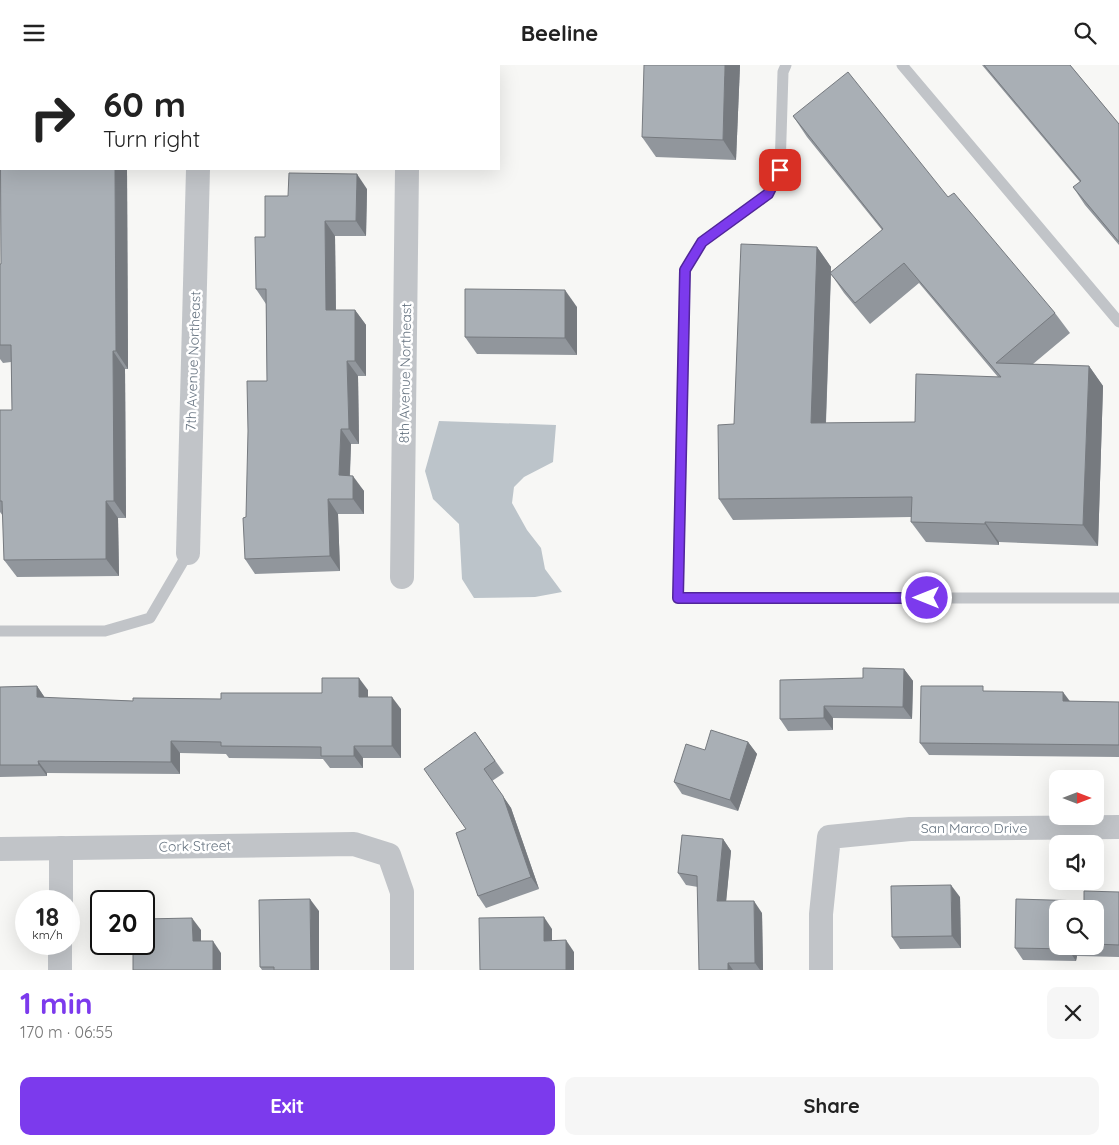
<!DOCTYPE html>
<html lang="en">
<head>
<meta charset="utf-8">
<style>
  body { margin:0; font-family:Quicksand,sans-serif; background:#f6f6f6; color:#222; height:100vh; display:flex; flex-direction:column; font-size:19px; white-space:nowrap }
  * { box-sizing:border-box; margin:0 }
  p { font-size:16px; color:#767676 }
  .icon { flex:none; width:28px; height:28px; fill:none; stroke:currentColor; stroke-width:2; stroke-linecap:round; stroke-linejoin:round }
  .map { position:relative; height:905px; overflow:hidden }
  .drawer { display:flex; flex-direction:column; background:#fff; flex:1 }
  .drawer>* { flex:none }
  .hud { position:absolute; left:0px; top:0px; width:500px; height:105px; box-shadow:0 5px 20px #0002; background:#fff; color:#222; overflow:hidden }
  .needle { width:32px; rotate:90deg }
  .tools { position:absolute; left:1049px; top:705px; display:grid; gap:10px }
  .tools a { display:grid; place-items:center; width:55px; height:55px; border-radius:10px; background:#fff; box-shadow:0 5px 20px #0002; font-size:25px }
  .speed { position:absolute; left:15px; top:825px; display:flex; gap:10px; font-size:25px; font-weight:700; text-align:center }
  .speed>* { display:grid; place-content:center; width:65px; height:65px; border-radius:50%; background:#fff; box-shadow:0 5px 20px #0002; line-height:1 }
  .speed small { font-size:12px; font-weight:400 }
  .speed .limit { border:2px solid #111; border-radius:8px; background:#fff; color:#111 }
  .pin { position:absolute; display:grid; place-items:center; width:42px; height:42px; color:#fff; margin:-21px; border-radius:10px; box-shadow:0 2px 8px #0006 }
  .me { position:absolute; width:55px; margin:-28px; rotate:270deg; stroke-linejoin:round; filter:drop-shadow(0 0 4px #0008) }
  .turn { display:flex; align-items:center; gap:18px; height:105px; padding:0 20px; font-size:22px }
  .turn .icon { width:65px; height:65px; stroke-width:2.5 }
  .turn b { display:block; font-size:35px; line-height:42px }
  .round { display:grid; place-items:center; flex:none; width:52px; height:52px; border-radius:10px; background:#f6f6f6 }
  .head { display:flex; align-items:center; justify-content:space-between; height:85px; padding:0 20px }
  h1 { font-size:30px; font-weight:800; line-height:38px; color:#7c3aed }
  .action { display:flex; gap:10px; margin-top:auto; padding:10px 20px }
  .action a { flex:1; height:58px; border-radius:10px; background:#7c3aed; color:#fff; font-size:20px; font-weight:800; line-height:58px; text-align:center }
  .action a+a { background:#f6f6f6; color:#222 }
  header { display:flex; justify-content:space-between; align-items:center; height:65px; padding:0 20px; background:#fff; font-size:22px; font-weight:800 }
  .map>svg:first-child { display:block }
</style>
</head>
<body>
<header><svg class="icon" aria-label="menu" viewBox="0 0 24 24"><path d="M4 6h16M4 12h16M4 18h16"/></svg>Beeline<svg class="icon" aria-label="search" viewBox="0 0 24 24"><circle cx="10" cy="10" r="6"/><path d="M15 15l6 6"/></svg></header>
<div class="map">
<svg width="1119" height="905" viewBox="0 0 1119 905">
  <rect width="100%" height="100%" fill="#f7f7f5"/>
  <!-- water -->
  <path fill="#bcc4ca" d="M 439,356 L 556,360 L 553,397 L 524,412 L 514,422 L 512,438 L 527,465 L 541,483 L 545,504 L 562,527 L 535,532 L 474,533 L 462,514 L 459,459 L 433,434 L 425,406 Z"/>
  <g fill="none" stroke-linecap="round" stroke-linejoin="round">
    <!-- lane -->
    <g stroke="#c1c4c8" stroke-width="11">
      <path d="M 786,0 L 783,7 L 780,105 L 768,129 L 702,177 L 685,205 L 678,533 L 1119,533"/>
      <path d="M 902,0 L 1119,257"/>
      <path d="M 0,566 L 105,566 L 150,553 L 188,488"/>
    </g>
    <!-- street -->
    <g stroke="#c1c4c8" stroke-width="24">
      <path d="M 201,1 L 201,0"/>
      <path d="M 409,1 L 409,0"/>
      <path d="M 188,488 L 198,104"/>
      <path d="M 402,512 L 407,104"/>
      <path d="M 0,784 L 354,779 L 389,790 L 402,827 L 402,905"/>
      <path d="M 61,836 L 61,783"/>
      <path d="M 60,905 L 60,879"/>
      <path d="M 821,905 L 821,849 L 829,772 L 910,764 L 1119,762"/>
    </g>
  </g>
  <!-- wall -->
  <g fill="#91969c" fill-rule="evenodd">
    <path d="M 0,0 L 131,0 L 131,1 L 1,104 L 127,104 L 128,304 L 125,304 L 126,453 L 118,453 L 119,511 L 17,512 L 4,495 L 3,451 L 0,447 L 0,345 L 12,345 L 11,297 L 3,298 L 0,294 L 0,199 L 1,199 Z"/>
    <path d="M 740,0 L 736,95 L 656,92 L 642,72 Z"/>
    <path d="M 982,0 L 1070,0 L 1119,59 L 1119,180 L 1085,140 L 1073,122 L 1080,117 Z"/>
    <path d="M 793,51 L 948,132 L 1055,248 L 1070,268 L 1033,299 L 1089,301 L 1103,321 L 1098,481 L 999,477 L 999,480 L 926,477 L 911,457 L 911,452 L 733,455 L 719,434 L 734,359 L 817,182 L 831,202 L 831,207 L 882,165 L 807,72 ZM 831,209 L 844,228 L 870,259 L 919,218 L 998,312 L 915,357 L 826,358 Z"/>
    <path d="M 367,124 L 366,171 L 335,171 L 336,245 L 355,245 L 366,260 L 366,311 L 358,311 L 359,379 L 351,379 L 350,411 L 364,426 L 364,449 L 338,449 L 340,506 L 255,509 L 245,494 L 246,452 L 267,316 L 266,239 L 256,224 L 265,172 L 288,131 Z"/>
    <path d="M 577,242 L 577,290 L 477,289 L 465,272 Z"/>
    <path d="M 904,604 L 913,616 L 912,654 L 833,653 L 833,665 L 788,666 L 780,654 L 863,613 Z"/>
    <path d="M 37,621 L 45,633 L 133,636 L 221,634 L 368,625 L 368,632 L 401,644 L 401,693 L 363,693 L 363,703 L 330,703 L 323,694 L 229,693 L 226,689 L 180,688 L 180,709 L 47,708 L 47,711 L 0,712 L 0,622 Z"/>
    <path d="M 986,626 L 1070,636 L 1119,637 L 1119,692 L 929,690 L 920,678 Z"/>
    <path d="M 475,667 L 504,708 L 492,716 L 511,743 L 539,824 L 486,843 L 478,831 L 466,764 Z"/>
    <path d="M 748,677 L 757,689 L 738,746 L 682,729 L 674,717 L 705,685 Z"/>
    <path d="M 723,774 L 731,786 L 726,836 L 762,848 L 763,905 L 699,905 L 698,822 L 686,820 L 678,808 Z"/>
    <path d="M 1119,827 L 1119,892 L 1077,891 L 1076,896 L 1023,895 L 1015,883 L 1084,836 ZM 1095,844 L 1095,881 L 1058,881 Z"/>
    <path d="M 960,832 L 961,883 L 900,884 L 892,872 Z"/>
    <path d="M 319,846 L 319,905 L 262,905 L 260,902 Z"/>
  </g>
  <!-- shaded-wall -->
  <g fill="#767a7f">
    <rect x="118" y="0" width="13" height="1"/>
    <path d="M 725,0 L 740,0 L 736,95 L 723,75 Z"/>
    <path d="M 115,104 L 127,104 L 128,304 L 116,286 Z"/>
    <path d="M 357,109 L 367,124 L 366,171 L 356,156 Z"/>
    <path d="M 325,156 L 335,171 L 336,260 L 326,245 Z"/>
    <path d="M 817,182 L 831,202 L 825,379 L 811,358 Z"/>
    <path d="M 565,225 L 577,242 L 577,290 L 565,273 Z"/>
    <path d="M 355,245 L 366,260 L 366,311 L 355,296 Z"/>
    <path d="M 113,286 L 125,304 L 126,453 L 114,436 Z"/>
    <path d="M 347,296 L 358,311 L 359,379 L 349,364 Z"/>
    <path d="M 1089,301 L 1103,321 L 1098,481 L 1083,460 Z"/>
    <path d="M 341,364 L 351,379 L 349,425 L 339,410 Z"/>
    <path d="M 353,411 L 364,426 L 364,449 L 353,434 Z"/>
    <path d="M 328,434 L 338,449 L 340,506 L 330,491 Z"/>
    <path d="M 106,436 L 118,453 L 119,511 L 106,494 Z"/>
    <path d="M 985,457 L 999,477 L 999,480 L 985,459 Z"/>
    <path d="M 904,604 L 913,616 L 912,654 L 903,642 Z"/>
    <path d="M 359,613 L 368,625 L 368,644 L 359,632 Z"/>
    <path d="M 37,621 L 45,633 L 37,632 Z"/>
    <path d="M 1063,627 L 1072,639 L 1063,636 Z"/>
    <path d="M 392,632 L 401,644 L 401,693 L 392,681 Z"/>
    <path d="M 824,641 L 833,653 L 833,665 L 824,653 Z"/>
    <path d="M 171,676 L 180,688 L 180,709 L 171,697 Z"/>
    <path d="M 748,677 L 757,689 L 738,746 L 730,735 Z"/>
    <path d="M 354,681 L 363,693 L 363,703 L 354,691 Z"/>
    <path d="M 38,696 L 47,708 L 47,711 L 39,700 Z"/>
    <path d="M 503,731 L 511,743 L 539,824 L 531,812 Z"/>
    <path d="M 723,774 L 731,786 L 725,848 L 717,836 Z"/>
    <path d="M 951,820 L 960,832 L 961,883 L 952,871 Z"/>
    <path d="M 310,834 L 319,846 L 319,905 L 311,905 Z"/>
    <path d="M 754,836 L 762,848 L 763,905 L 760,905 L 755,898 Z"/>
    <path d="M 544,852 L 552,864 L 552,888 L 544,876 Z"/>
    <path d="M 192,853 L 201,865 L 201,888 L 193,876 Z"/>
    <path d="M 566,875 L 574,887 L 574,905 L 566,905 Z"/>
    <path d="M 213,876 L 221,888 L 221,905 L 213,905 Z"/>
    <path d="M 1068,881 L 1070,881 L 1077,891 L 1076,896 L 1068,884 Z"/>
    <path d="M 728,898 L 733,905 L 728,905 Z"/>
  </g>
  <!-- building -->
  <g fill="#a9afb5" stroke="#767a7f">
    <path d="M 0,0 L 118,0 L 118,1 L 1,1 L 1,104 L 115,104 L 116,286 L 113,286 L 114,436 L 106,436 L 106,494 L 4,495 L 2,436 L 0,436 L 0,345 L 12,345 L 11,280 L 0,280 L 0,199 L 1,199 Z"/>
    <path d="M 644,0 L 725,0 L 723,75 L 642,72 Z"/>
    <path d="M 984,0 L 1070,0 L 1119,59 L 1119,177 L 1073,122 L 1081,116 Z"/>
    <path d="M 848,7 L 948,132 L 954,128 L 1055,248 L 996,298 L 1089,301 L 1083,460 L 985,457 L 985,459 L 911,457 L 912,432 L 719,434 L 718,360 L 734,359 L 741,179 L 817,182 L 811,358 L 915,357 L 916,309 L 1001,312 L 904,198 L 855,238 L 830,208 L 883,164 L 793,51 Z"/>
    <path d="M 289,108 L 357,109 L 356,156 L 325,156 L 326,245 L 355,245 L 355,296 L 347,296 L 349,364 L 341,364 L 339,410 L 353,411 L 353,434 L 328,434 L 330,491 L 245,494 L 243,453 L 246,452 L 248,366 L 247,316 L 267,316 L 266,224 L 256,224 L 255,172 L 265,172 L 265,131 L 288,131 Z"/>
    <path d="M 465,224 L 565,225 L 565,273 L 465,272 Z"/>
    <path d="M 863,603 L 904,604 L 903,642 L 824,641 L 824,653 L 780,654 L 780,615 L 863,613 Z"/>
    <path d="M 322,613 L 359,613 L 359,632 L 392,632 L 392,681 L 354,681 L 354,691 L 321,691 L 321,682 L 221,681 L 221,677 L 171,676 L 171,697 L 38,696 L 39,700 L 0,700 L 0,622 L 37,621 L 37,632 L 133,636 L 133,633 L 221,634 L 221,628 L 322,628 Z"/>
    <path d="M 921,621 L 983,621 L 983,626 L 1063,627 L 1063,636 L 1119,637 L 1119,680 L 920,678 Z"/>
    <path d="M 711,665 L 748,677 L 730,735 L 674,717 L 686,679 L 705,685 Z"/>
    <path d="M 475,667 L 495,696 L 484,704 L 503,731 L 531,812 L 478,831 L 456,768 L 466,764 L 424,704 Z"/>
    <path d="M 682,770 L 723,774 L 717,836 L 754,836 L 755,898 L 728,898 L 728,905 L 699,905 L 697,811 L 678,808 Z"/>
    <path d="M 951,820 L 952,871 L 892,872 L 891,821 Z"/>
    <path d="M 1084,826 L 1119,827 L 1119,880 L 1095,879 L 1095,844 L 1058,844 L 1058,881 L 1068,881 L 1068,884 L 1015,883 L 1016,834 L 1084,836 Z"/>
    <path d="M 310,834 L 311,905 L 274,905 L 274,902 L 260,902 L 259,835 Z"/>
    <path d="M 544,852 L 544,876 L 566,875 L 566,905 L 480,905 L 479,853 Z"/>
    <path d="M 192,853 L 193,876 L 213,876 L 213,905 L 133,905 L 133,879 L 144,879 L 144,854 Z"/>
  </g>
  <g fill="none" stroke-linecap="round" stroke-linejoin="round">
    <!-- route casing -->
    <g stroke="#51269a" stroke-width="12">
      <path id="route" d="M 780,105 L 768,129 L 702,177 L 685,205 L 678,533 L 927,533"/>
    </g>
    <!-- route -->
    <use href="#route" stroke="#7c3aed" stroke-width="9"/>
  </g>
  <g text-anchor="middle" stroke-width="5" stroke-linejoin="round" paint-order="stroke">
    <!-- street labels -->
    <g font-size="14" fill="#697683" stroke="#fff">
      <text transform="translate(193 296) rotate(-88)" y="5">7th Avenue Northeast</text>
      <text transform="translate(405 308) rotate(-89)" y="5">8th Avenue Northeast</text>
      <text x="974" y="768">San Marco Drive</text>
      <text transform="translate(195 781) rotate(-1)" y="5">Cork Street</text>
    </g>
  </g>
</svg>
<div class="tools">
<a><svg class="needle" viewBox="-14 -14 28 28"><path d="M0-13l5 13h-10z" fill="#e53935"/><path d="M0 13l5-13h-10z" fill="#767676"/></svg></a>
<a><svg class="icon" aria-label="sound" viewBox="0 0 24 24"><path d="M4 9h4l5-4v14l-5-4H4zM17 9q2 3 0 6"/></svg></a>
<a><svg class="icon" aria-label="search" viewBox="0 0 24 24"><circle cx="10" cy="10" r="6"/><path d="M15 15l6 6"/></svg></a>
</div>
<div class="speed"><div>18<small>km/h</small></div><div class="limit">20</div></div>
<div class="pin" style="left:780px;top:105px;background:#d93025"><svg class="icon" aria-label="arrive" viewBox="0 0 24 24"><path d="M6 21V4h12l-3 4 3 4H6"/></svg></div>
<svg class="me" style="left:927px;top:533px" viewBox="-20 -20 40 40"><circle r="17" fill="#7c3aed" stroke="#fff" stroke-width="3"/><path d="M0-11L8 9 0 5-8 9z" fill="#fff"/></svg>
<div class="hud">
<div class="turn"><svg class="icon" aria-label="right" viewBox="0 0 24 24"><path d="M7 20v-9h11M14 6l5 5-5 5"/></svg><div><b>60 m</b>Turn right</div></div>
</div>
</div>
<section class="drawer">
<div class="head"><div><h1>1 min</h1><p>170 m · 06:55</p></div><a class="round"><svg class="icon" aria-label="close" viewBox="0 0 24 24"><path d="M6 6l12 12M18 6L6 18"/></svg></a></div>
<div class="action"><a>Exit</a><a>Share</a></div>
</section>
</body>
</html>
